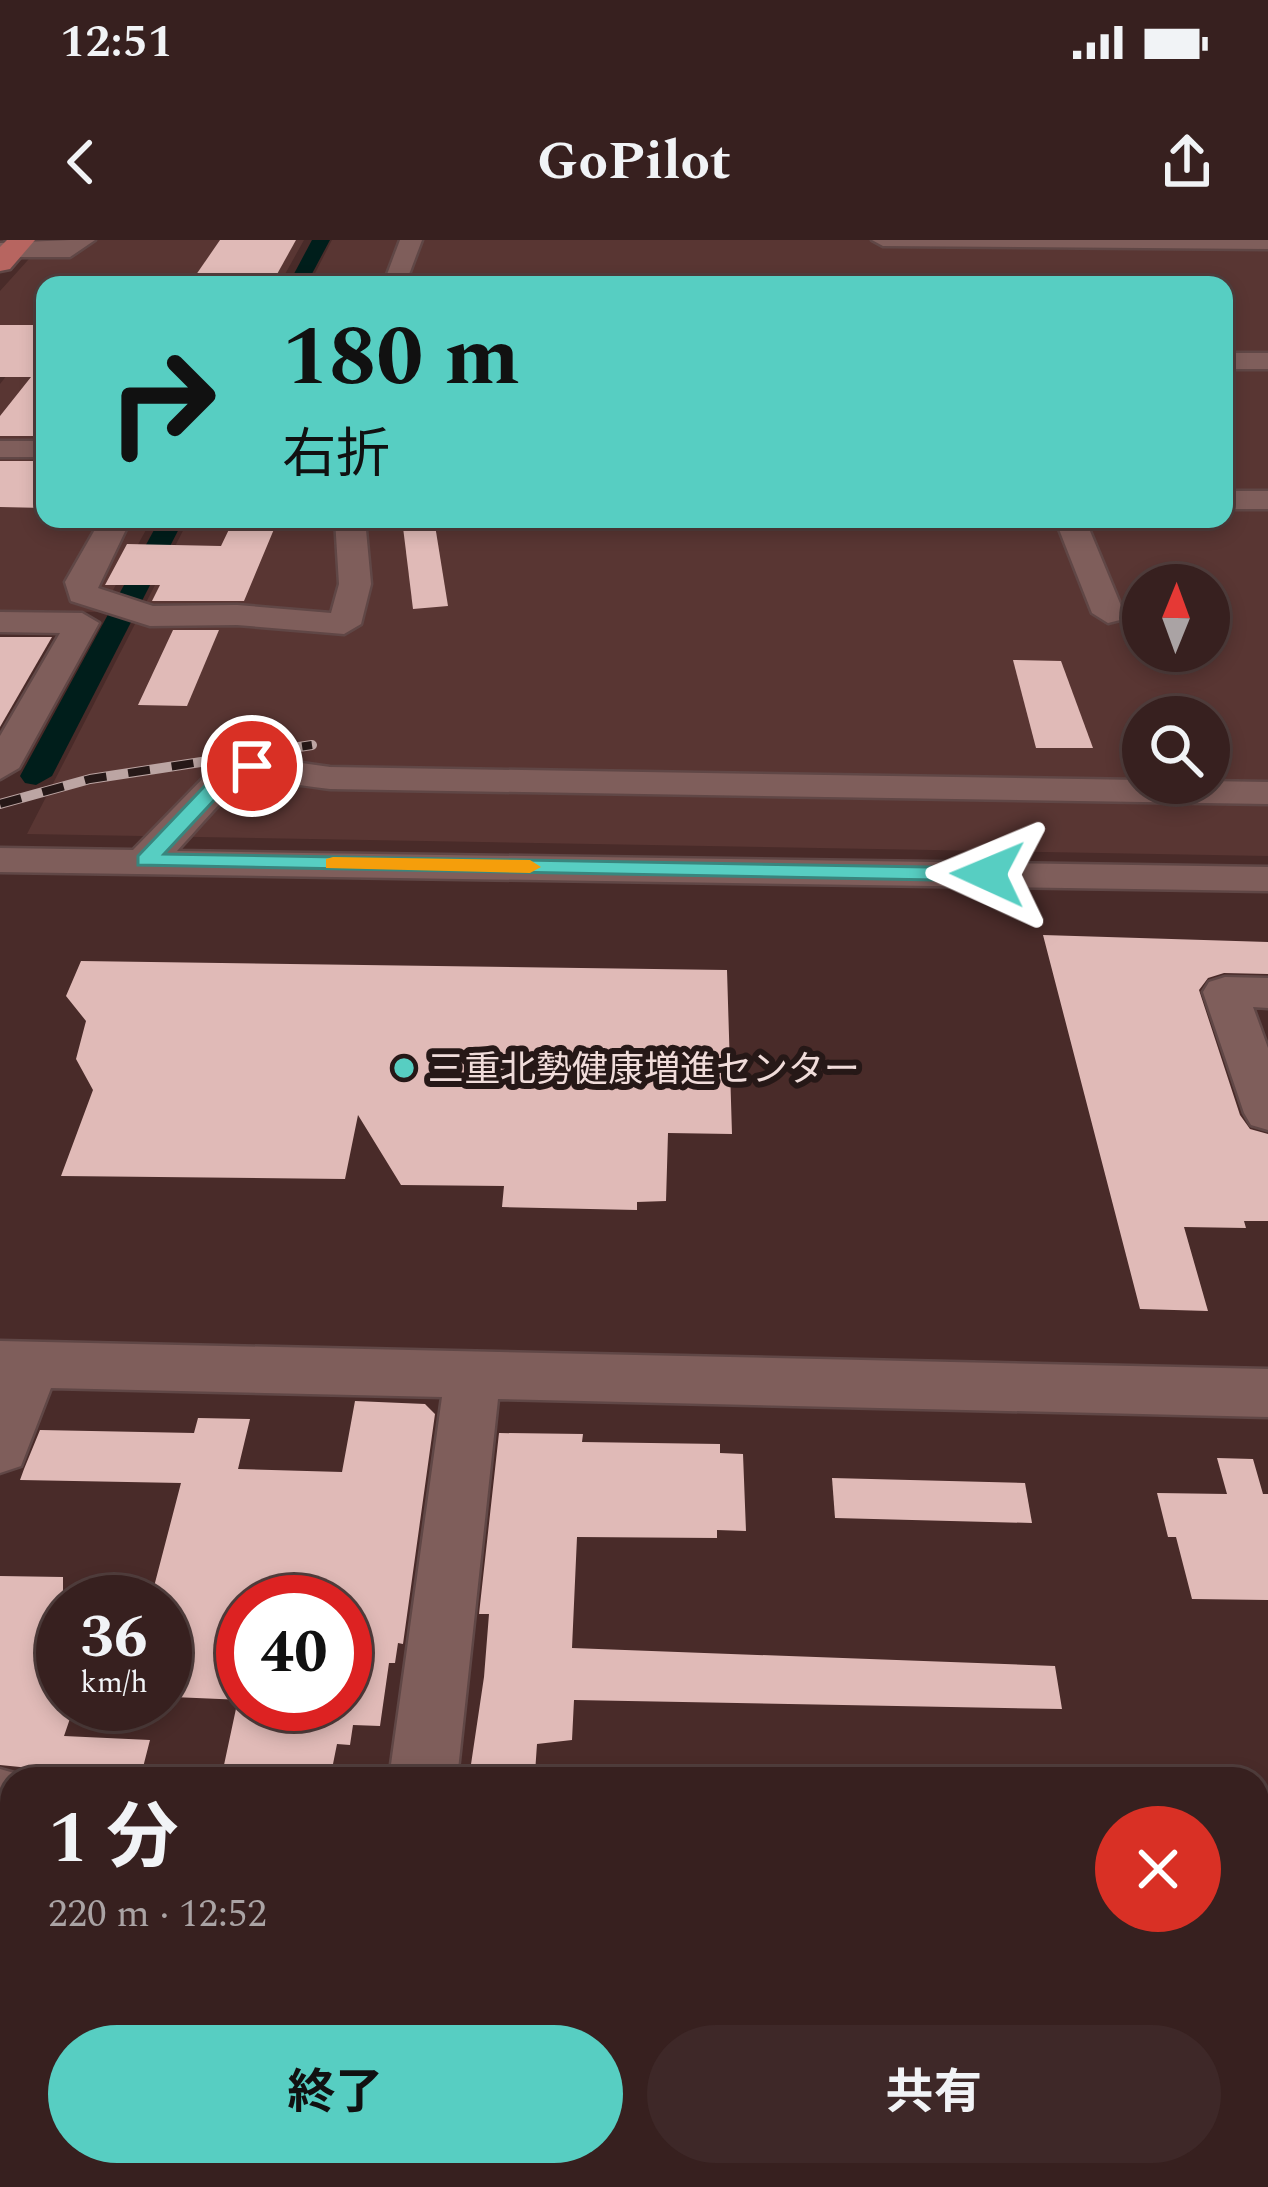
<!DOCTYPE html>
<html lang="ja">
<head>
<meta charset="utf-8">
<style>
  body { margin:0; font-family:Spectral,"Noto Sans JP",serif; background:#3e2828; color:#f1f3f6; height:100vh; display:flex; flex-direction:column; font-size:45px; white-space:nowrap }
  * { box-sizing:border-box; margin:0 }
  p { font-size:39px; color:#aaa3a4 }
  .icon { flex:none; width:66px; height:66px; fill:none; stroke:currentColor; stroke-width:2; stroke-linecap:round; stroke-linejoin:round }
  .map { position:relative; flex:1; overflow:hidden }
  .details { position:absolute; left:0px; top:1527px; width:1269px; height:420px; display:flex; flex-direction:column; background:#37201f; border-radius:36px 36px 0 0; box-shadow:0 6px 18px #0003,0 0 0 3px #513e3d }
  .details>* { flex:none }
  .guide { position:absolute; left:36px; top:36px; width:1197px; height:252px; border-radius:24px; box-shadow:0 6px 18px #0003,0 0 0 3px #513e3d; background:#57cec2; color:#111; overflow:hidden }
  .needle { width:78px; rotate:1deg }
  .tools { position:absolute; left:1122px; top:324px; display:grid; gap:24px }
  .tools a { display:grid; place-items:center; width:108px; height:108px; border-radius:50%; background:#37201f; box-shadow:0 6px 18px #0003,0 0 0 3px #513e3d; font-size:60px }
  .speed { position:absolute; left:36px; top:1335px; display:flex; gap:24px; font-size:60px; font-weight:700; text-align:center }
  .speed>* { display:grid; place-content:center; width:156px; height:156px; border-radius:50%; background:#37201f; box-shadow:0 6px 18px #0003,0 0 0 3px #513e3d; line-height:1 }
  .speed small { font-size:30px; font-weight:400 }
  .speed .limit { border:18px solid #d22; background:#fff; color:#111 }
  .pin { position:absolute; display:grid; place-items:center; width:102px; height:102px; color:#fff; margin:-51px; border:6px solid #fff; border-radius:50%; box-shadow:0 3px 12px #0007 }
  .me { position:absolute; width:132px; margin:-66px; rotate:271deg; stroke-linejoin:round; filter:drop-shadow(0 0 9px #0008) }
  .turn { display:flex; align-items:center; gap:42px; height:252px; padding:0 48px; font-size:54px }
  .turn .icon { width:156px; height:156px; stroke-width:2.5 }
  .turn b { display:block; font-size:84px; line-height:102px }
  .round { display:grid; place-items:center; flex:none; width:126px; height:126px; border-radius:63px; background:#3e2828 }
  .head { display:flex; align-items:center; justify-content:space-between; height:204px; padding:0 48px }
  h1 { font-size:72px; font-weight:700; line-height:90px }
  .cta { display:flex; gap:24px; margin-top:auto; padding:24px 48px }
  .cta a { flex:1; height:138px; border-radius:72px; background:#57cec2; color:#111; font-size:48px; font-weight:700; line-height:138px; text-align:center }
  .cta a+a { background:#3e2828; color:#f1f3f6 }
  .status { display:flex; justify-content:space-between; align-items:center; height:84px; padding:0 60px; background:#37201f; direction:ltr }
  .status svg { height:33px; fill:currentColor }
  header { display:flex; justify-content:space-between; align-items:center; height:156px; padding:0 48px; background:#37201f; font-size:54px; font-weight:700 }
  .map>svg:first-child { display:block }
</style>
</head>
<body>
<div class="status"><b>12:51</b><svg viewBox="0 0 49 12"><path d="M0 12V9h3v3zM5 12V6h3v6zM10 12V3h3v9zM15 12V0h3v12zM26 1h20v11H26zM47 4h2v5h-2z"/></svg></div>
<header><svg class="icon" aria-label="back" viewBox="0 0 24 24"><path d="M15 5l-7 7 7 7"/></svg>GoPilot<svg class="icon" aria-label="share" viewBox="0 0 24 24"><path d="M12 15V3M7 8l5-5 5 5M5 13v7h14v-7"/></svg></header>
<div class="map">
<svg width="1268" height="1947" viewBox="0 0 1268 1947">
  <rect width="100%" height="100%" fill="#492b29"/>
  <!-- built -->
  <g fill="#593633" fill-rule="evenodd">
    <path d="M 46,0 L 304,0 L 279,45 L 45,45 L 45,279 L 152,279 L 101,372 L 0,371 L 0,144 L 21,117 L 0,116 L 0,51 Z"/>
    <path d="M 332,0 L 1268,0 L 1268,616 L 27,594 L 189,279 L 1224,279 L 1224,45 L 309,45 ZM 1143,345 L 1209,345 L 1209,411 L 1143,411 ZM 1143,477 L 1209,477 L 1209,543 L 1143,543 Z"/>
  </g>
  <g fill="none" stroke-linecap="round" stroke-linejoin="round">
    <!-- canal -->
    <g fill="#001e1b" fill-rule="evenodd">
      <path d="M 312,0 L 330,0 L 306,45 L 288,45 Z"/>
      <path d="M 160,279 L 184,279 L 52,536 L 36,545 L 25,543 L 20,536 Z"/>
    </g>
  </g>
  <!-- building -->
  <g fill="#e0bab7">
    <path d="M 220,0 L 296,0 L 271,45 L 189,45 Z"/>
    <path d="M 0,85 L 45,85 L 45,196 L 0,196 L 0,176 L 31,137 L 0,137 Z"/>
    <path d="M 0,221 L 45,221 L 45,268 L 0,267 Z"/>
    <path d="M 402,279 L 434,279 L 448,366 L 413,369 Z"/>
    <path d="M 233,281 L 277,282 L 244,361 L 152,361 L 160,345 L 105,345 L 127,304 L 221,306 Z"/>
    <path d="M 173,390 L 219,390 L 187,466 L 138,465 Z"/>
    <path d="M 0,397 L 52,397 L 0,487 Z"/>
    <path d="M 1013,420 L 1061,421 L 1093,508 L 1036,508 Z"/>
    <path d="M 1043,695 L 1268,702 L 1268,734 L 1224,733 L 1208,738 L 1199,750 L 1240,875 L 1250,889 L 1268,894 L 1268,981 L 1244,981 L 1246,988 L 1184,987 L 1208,1071 L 1140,1069 Z"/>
    <path d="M 81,721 L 727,730 L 732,894 L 668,893 L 666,961 L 637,962 L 637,970 L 502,967 L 504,946 L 401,945 L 358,875 L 345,939 L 61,936 L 93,850 L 76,819 L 86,781 L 66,756 Z"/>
    <path d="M 355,1161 L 425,1164 L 435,1174 L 403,1404 L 398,1403 L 395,1423 L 389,1423 L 380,1486 L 353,1485 L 350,1505 L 337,1504 L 330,1539 L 221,1539 L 237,1464 L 345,1464 L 345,1362 L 243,1362 L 243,1460 L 173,1457 L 179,1432 L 165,1432 L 165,1362 L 150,1362 L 181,1243 L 20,1240 L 24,1229 L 40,1190 L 194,1193 L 198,1178 L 250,1179 L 238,1229 L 342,1232 Z"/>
    <path d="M 499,1193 L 583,1194 L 582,1202 L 720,1204 L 720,1213 L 743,1214 L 746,1291 L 717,1290 L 717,1298 L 577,1297 L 572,1408 L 1055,1426 L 1062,1469 L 574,1460 L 572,1500 L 537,1504 L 535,1533 L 470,1531 L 484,1437 L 489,1374 L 479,1374 Z"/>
    <path d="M 1217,1218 L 1253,1219 L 1263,1254 L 1268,1254 L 1268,1360 L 1192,1359 L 1176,1297 L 1168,1297 L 1157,1253 L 1227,1254 Z"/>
    <path d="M 832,1238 L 1025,1243 L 1032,1283 L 835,1278 Z"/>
    <path d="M 0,1336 L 63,1337 L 63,1464 L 75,1464 L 64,1496 L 150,1500 L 140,1539 L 0,1525 Z"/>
  </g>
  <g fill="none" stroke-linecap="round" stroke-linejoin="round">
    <!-- minor casing -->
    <g stroke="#604746" stroke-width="5">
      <g id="minor">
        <path d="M 70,0 L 95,0 L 70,17 L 0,17 L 0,3 Z"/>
        <path d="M 400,0 L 422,0 L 405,45 L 383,45 Z"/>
        <path d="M 872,0 L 1268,0 L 1268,9 L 883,6 Z"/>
        <rect x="1224" y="113" width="44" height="16"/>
        <rect x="0" y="201" width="45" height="16"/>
        <rect x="1224" y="251" width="44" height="18"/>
        <path d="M 101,279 L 131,279 L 98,348 L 153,366 L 237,365 L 331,373 L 339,344 L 335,279 L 365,279 L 371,344 L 361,384 L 344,394 L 237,385 L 150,386 L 71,361 L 65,342 Z"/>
        <path d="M 1055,279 L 1085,279 L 1124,373 L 1120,380 L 1108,383 L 1092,373 Z"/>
        <path d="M 0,372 L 82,373 L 99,383 L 19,528 L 0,539 L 0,496 L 60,393 L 0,392 Z"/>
        <path d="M 252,516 L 330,527 L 1268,542 L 1268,564 L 330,549 C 229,535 245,538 177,611 L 1268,627 L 1268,651 L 0,632 L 0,608 L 133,610 L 212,529 Z"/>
        <path d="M 1225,737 L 1268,738 L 1268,768 L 1253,767 L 1268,808 L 1268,890 L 1251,885 L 1244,873 L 1203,752 L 1209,742 Z"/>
        <path d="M 0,1101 L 1268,1129 L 1268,1177 L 498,1159 L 457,1539 L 389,1539 L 442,1157 L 51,1148 L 21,1226 L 0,1233 Z"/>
        <path d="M 0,1529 L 35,1539 L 12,1539 L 12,1598 L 0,1597 Z"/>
        <rect x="0" y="1858" width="12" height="78"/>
      </g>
    </g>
    <!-- major casing -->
    <g stroke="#604746" stroke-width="5">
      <path id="major" d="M 7,0 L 35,0 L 10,29 L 0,31 L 0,7 Z"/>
    </g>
    <!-- minor -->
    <use href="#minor" fill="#7f5e5b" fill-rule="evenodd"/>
    <!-- major -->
    <use href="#major" fill="#b76560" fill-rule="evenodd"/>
    <!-- rail casing -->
    <g stroke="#bca5a3" stroke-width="10">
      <path id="rail" d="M 0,564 L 90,539 L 312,505"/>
    </g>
    <!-- rail -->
    <use href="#rail" stroke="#261817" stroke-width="8" stroke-dasharray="22" stroke-linecap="butt"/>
  </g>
  <!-- route -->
  <path fill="#57cec2" stroke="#39867e" stroke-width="3" d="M 245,522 L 262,526 L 232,541 L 164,614 L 988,628 L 999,634 L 988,641 L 138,625 L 138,616 L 218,532 Z"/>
  <!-- slow -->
  <path fill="#f59e0b" d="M 333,617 L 530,620 L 541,627 L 530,633 L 326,628 L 326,619 Z"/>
  <!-- markers -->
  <circle fill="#57cec2" stroke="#261817" stroke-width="4.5" cx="404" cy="828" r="12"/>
  <g text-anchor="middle" stroke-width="12" stroke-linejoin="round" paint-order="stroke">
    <!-- poi labels -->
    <g font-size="36" fill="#f0dcda" stroke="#261817" text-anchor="start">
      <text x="428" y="841">三重北勢健康増進センター</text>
    </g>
  </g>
</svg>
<div class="tools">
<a><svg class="needle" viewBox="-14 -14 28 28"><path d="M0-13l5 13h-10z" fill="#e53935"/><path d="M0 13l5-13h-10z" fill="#aaa3a4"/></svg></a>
<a><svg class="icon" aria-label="search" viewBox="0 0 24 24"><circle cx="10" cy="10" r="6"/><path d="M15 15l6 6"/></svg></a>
</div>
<div class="speed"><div>36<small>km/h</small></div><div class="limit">40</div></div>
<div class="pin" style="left:252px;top:526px;background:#d93025"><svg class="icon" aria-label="arrive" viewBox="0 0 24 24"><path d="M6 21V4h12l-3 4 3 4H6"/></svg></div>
<svg class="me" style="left:988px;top:634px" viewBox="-20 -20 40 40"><path d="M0-17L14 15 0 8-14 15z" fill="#57cec2" stroke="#fff" stroke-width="4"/></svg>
<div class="guide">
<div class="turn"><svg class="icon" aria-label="right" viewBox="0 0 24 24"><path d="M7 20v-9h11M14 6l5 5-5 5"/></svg><div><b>180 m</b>右折</div></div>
</div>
<section class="details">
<div class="head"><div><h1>1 分</h1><p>220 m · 12:52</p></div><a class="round" style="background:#d93025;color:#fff"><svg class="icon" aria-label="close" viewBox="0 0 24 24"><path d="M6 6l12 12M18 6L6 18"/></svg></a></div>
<div class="cta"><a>終了</a><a>共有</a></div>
</section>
</div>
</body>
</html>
